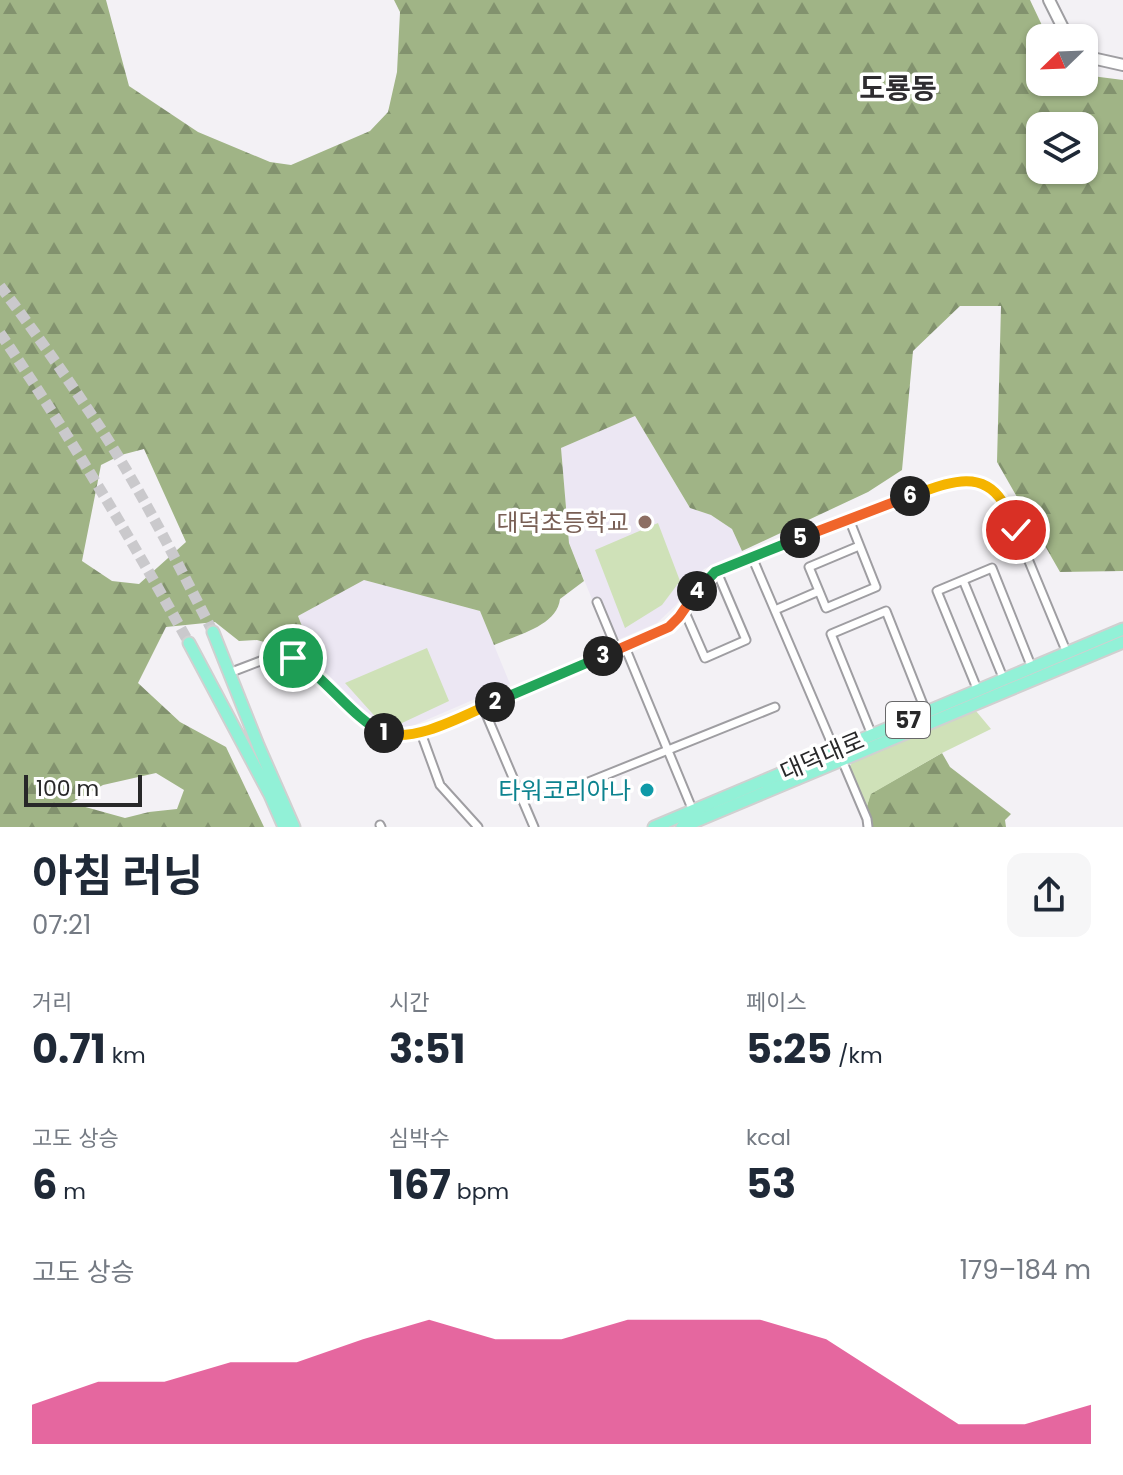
<!DOCTYPE html>
<html lang="ko">
<meta charset="utf-8">
<style>
:root{--surface:#fff;--page:#f6f6f7;--text:#1f2937;--muted:#747a83;--accent:#db2777}
body{margin:0;font-family:Poppins,"Noto Sans KR",sans-serif;background:var(--page);color:var(--text);height:100vh;display:flex;flex-direction:column;font-size:30px;white-space:nowrap}
*{box-sizing:border-box;margin:0}
p{font-size:26px;color:var(--muted)}
.icon{flex:none;width:44px;height:44px;fill:none;stroke:currentColor;stroke-width:2;stroke-linecap:round;stroke-linejoin:round}
.map{position:relative;height:827px;overflow:hidden}
.sheet{display:flex;flex-direction:column;background:var(--surface);flex:1}
.sheet>*{flex:none}
.needle{width:52px;rotate:247deg}
.buttons{position:absolute;left:1026px;top:24px;display:grid;gap:16px}
.buttons a{display:grid;place-items:center;width:72px;height:72px;border-radius:16px;background:var(--surface);box-shadow:0 2px 6px #0004;font-size:40px}
.scale{position:absolute;left:24px;bottom:20px;width:118px;box-sizing:border-box;padding-left:8px;border:4px solid #282829;border-top:0;font-size:22px;line-height:28px;white-space:nowrap;color:#282829;-webkit-text-stroke:6px #fff;paint-order:stroke}
.pin{position:absolute;display:grid;place-items:center;width:68px;height:68px;color:#fff;margin:-34px;border:4px solid #fff;border-radius:50%;box-shadow:0 2px 8px #0007}
.km{position:absolute;width:40px;height:40px;margin:-20px;border-radius:50%;background:#222;color:#fff;font-size:22px;line-height:40px;text-align:center}
.round{display:grid;place-items:center;flex:none;width:84px;height:84px;border-radius:16px;background:var(--page)}
.summary{display:flex;align-items:center;justify-content:space-between;height:136px;padding:0 32px}
h1{font-size:44px;font-weight:700;line-height:60px}
.figures{display:grid;grid-template-columns:repeat(3,1fr);gap:12px;height:136px;padding:8px 32px}
.figures div{display:grid;align-content:center}
.figures b{font-size:40px;font-weight:700}
.figures small{font-size:22px;font-weight:400}
.figures p{font-size:22px}
.chart{height:224px;padding:16px 32px}
.chart p{display:flex;justify-content:space-between}
.chart svg{width:100%;height:144px;margin-top:8px;fill:var(--accent);opacity:.7}
.map>svg:first-child{display:block}
</style>
<div class="map">
<svg width="1123" height="827" viewBox="0 0 1123 827">
<defs>
<pattern id="forest-firs" width="22" height="20" patternUnits="userSpaceOnUse" patternTransform="scale(2)"><rect width="22" height="20" fill="#a0b486"/><path d="M5 1l3.5 6h-7zM16 11l3.5 6h-7z" fill="#82926e"/></pattern>
</defs>
<rect width="100%" height="100%" fill="#f3f1f5"/>
<path fill="#ece7f3" d="M 635,416 L 690,508 L 711,515 L 732,529 L 742,551 L 704,569 L 688,587 L 676,605 L 657,623 L 620,639 L 615,636 L 601,602 L 594,604 L 569,543 L 561,448 Z
M 364,580 L 480,611 L 510,684 L 410,727 L 398,729 L 386,728 L 374,723 L 320,673 L 298,616 Z"/>
<path fill="url(#forest-firs)" fill-rule="evenodd" d="M 0,0 L 106,0 L 129,86 L 198,132 L 270,162 L 291,165 L 370,131 L 388,112 L 397,72 L 400,12 L 394,0 L 1030,0 L 1048,38 L 1040,38 L 1040,82 L 1084,82 L 1084,75 L 1123,80 L 1123,571 L 1060,572 L 997,462 L 1001,306 L 960,306 L 913,351 L 902,470 L 868,492 L 742,551 L 732,529 L 711,515 L 690,508 L 635,416 L 561,448 L 569,543 L 584,581 L 560,599 C 557,626 517,635 494,645 L 480,611 L 364,580 L 298,616 L 320,673 L 295,651 L 257,640 L 239,641 L 215,622 L 166,627 L 138,683 L 180,722 L 226,747 L 264,827 L 0,827 ZM 1040,126 L 1084,126 L 1084,170 L 1040,170 ZM 144,449 L 186,542 L 139,584 L 112,581 L 82,561 L 101,465 L 121,455 ZM 156,773 L 184,790 L 177,809 L 149,812 L 125,818 L 71,803 L 103,785 Z
M 942,753 L 950,767 L 1011,814 L 1005,820 L 1006,827 L 873,827 L 867,806 L 870,794 Z"/>
<path fill="#cfe1b8" d="M 658,523 L 680,581 L 662,605 L 625,628 L 595,550 Z
M 427,648 L 449,701 L 402,723 L 401,726 L 389,726 L 380,722 L 345,683 Z
M 976,711 L 991,729 L 942,753 L 871,794 L 867,806 L 849,768 L 853,761 Z"/>
<g fill="none" stroke-linecap="round" stroke-linejoin="round">
<path stroke="#cac9cc" stroke-width="11" stroke-dasharray="11 5.5" stroke-linecap="butt" d="M 0,286 C 36,333 70,382 103,432 C 144,496 178,564 213,632
M 0,333 C 68,433 130,537 189,643"/>
<g stroke="#9f9ea2" stroke-width="11">
<path id="street" d="M 752,557 L 835,751
M 963,580 L 1004,680
M 819,591 L 809,567 L 859,546
M 597,602 L 617,650
M 684,610 L 705,658 L 746,640 L 717,572
M 775,610 L 819,591 L 826,608 L 876,587 L 849,519
M 625,647 L 693,811
M 229,673 L 271,657 L 286,656 L 293,658 L 316,674 L 375,728 L 395,736 L 421,733 L 669,627 C 686,610 698,589 715,572 L 885,505 L 954,482 L 972,480 L 986,485 L 1002,502 L 1016,530 L 1067,653
M 978,691 L 937,591 L 992,568 L 1032,668
M 483,707 L 534,827
M 421,733 L 440,785 L 478,827
M 872,735 L 831,634 L 886,611 L 926,712
M 842,760 L 867,819 L 868,827
M 566,791 L 775,707
M 380,825 L 381,827"/>
</g>
<g stroke="#9f9ea2" stroke-width="14">
<path id="secondary" d="M 1049,0 L 1068,38
M 1084,53 L 1092,58 L 1123,65"/>
</g>
<g stroke="#d0d0d0" stroke-width="15">
<path id="primary" d="M 213,632 L 258,745 L 294,827
M 189,643 L 270,795 L 284,827
M 654,827 L 1123,629
M 682,827 L 1123,642"/>
</g>
<use href="#street" stroke="#fff" stroke-width="7"/>
<use href="#secondary" stroke="#fff" stroke-width="10"/>
<use href="#primary" stroke="#92f1d7" stroke-width="11"/>
</g>
<g fill="none" stroke-linecap="round" stroke-linejoin="round">
<g stroke="#fff" stroke-width="16">
<path id="split-1" d="M 293,658 C 326,677 352,718 384,733"/>
</g>
<g stroke="#fff" stroke-width="16">
<path id="split-2" d="M 384,733 C 416,743 464,715 495,702"/>
</g>
<g stroke="#fff" stroke-width="16">
<path id="split-3" d="M 495,702 L 603,656"/>
</g>
<g stroke="#fff" stroke-width="16">
<path id="split-4" d="M 603,656 L 669,627 L 679,617 L 697,591"/>
</g>
<g stroke="#fff" stroke-width="16">
<path id="split-5" d="M 697,591 L 715,572 L 800,538"/>
</g>
<g stroke="#fff" stroke-width="16">
<path id="split-6" d="M 800,538 L 910,496"/>
</g>
<g stroke="#fff" stroke-width="16">
<path id="split-7" d="M 910,496 C 942,486 979,466 1002,501 C 1008,510 1012,520 1016,530"/>
</g>
<use href="#split-1" stroke="#22a559" stroke-width="10"/>
<use href="#split-2" stroke="#f5b400" stroke-width="10"/>
<use href="#split-3" stroke="#22a559" stroke-width="10"/>
<use href="#split-4" stroke="#f0652b" stroke-width="10"/>
<use href="#split-5" stroke="#22a559" stroke-width="10"/>
<use href="#split-6" stroke="#f0652b" stroke-width="10"/>
<use href="#split-7" stroke="#f5b400" stroke-width="10"/>
</g>
<circle fill="#8d6e63" stroke="#fff" stroke-width="3" cx="645" cy="522" r="8"/>
<circle fill="#0f9aa8" stroke="#fff" stroke-width="3" cx="647" cy="790" r="8"/>
<g text-anchor="middle" dominant-baseline="central" stroke-width="7" stroke-linejoin="round" paint-order="stroke">
<rect fill="#fff" stroke="#686869" stroke-width="2" x="886" y="702" width="44" height="36" rx="6"/>
<g font-size="22" font-weight="bold" fill="#282829">
<text x="908" y="720">57</text>
</g>
<g font-size="24" fill="#785e54" stroke="#fff" text-anchor="end">
<text x="629" y="522">대덕초등학교</text>
</g>
<g font-size="24" fill="#282829" stroke="#fff">
<text transform="translate(822 756) rotate(-23)">대덕대로</text>
</g>
<g font-size="24" fill="#0d838f" stroke="#fff" text-anchor="end">
<text x="631" y="790">타워코리아나</text>
</g>
<g font-size="28" font-weight="bold" fill="#2e2c30" stroke="#fff">
<text x="898" y="88">도룡동</text>
</g>
</g>
</svg>
<div class="buttons">
<a><svg class="needle" viewBox="-14 -14 28 28"><path d="M0-13l5 13h-10z" fill="#e53935"/><path d="M0 13l5-13h-10z" fill="#747a83"/></svg></a>
<a><svg class="icon" aria-label="layers" viewBox="0 0 24 24"><path d="M12 4l9 5-9 5-9-5zM3 14l9 5 9-5"/></svg></a>
</div>
<div class="scale">100 m</div>
<div class="pin" style="left:293px;top:658px;background:#1e9e55"><svg class="icon" aria-label="arrive" viewBox="0 0 24 24"><path d="M6 21V4h12l-3 4 3 4H6"/></svg></div>
<div class="pin" style="left:1016px;top:530px;background:#d93025"><svg class="icon" aria-label="check" viewBox="0 0 24 24"><path d="M5 12l5 5 9-10"/></svg></div>
<b class="km" style="left:384px;top:733px">1</b>
<b class="km" style="left:495px;top:702px">2</b>
<b class="km" style="left:603px;top:656px">3</b>
<b class="km" style="left:697px;top:591px">4</b>
<b class="km" style="left:800px;top:538px">5</b>
<b class="km" style="left:910px;top:496px">6</b>
</div>
<section class="sheet">
<div class="summary"><div><h1>아침 러닝</h1><p>07:21</p></div><a class="round"><svg class="icon" aria-label="share" viewBox="0 0 24 24"><path d="M12 15V3M7 8l5-5 5 5M5 13v7h14v-7"/></svg></a></div>
<div class="figures">
<div><p>거리</p><b>0.71<small> km</small></b></div>
<div><p>시간</p><b>3:51</b></div>
<div><p>페이스</p><b>5:25<small> /km</small></b></div>
</div>
<div class="figures">
<div><p>고도 상승</p><b>6<small> m</small></b></div>
<div><p>심박수</p><b>167<small> bpm</small></b></div>
<div><p>kcal</p><b>53</b></div>
</div>
<div class="chart"><p><span>고도 상승</span>179–184 m</p>
<svg viewBox="0 0 160 44" preserveAspectRatio="none"><path d="M0 44V32L10 25L20 25L30 19L40 19L50 12L60 6L70 12L80 12L90 6L100 6L110 6L120 12L130 25L140 38L150 38L160 32V44z"/></svg>
</div>
</section>
